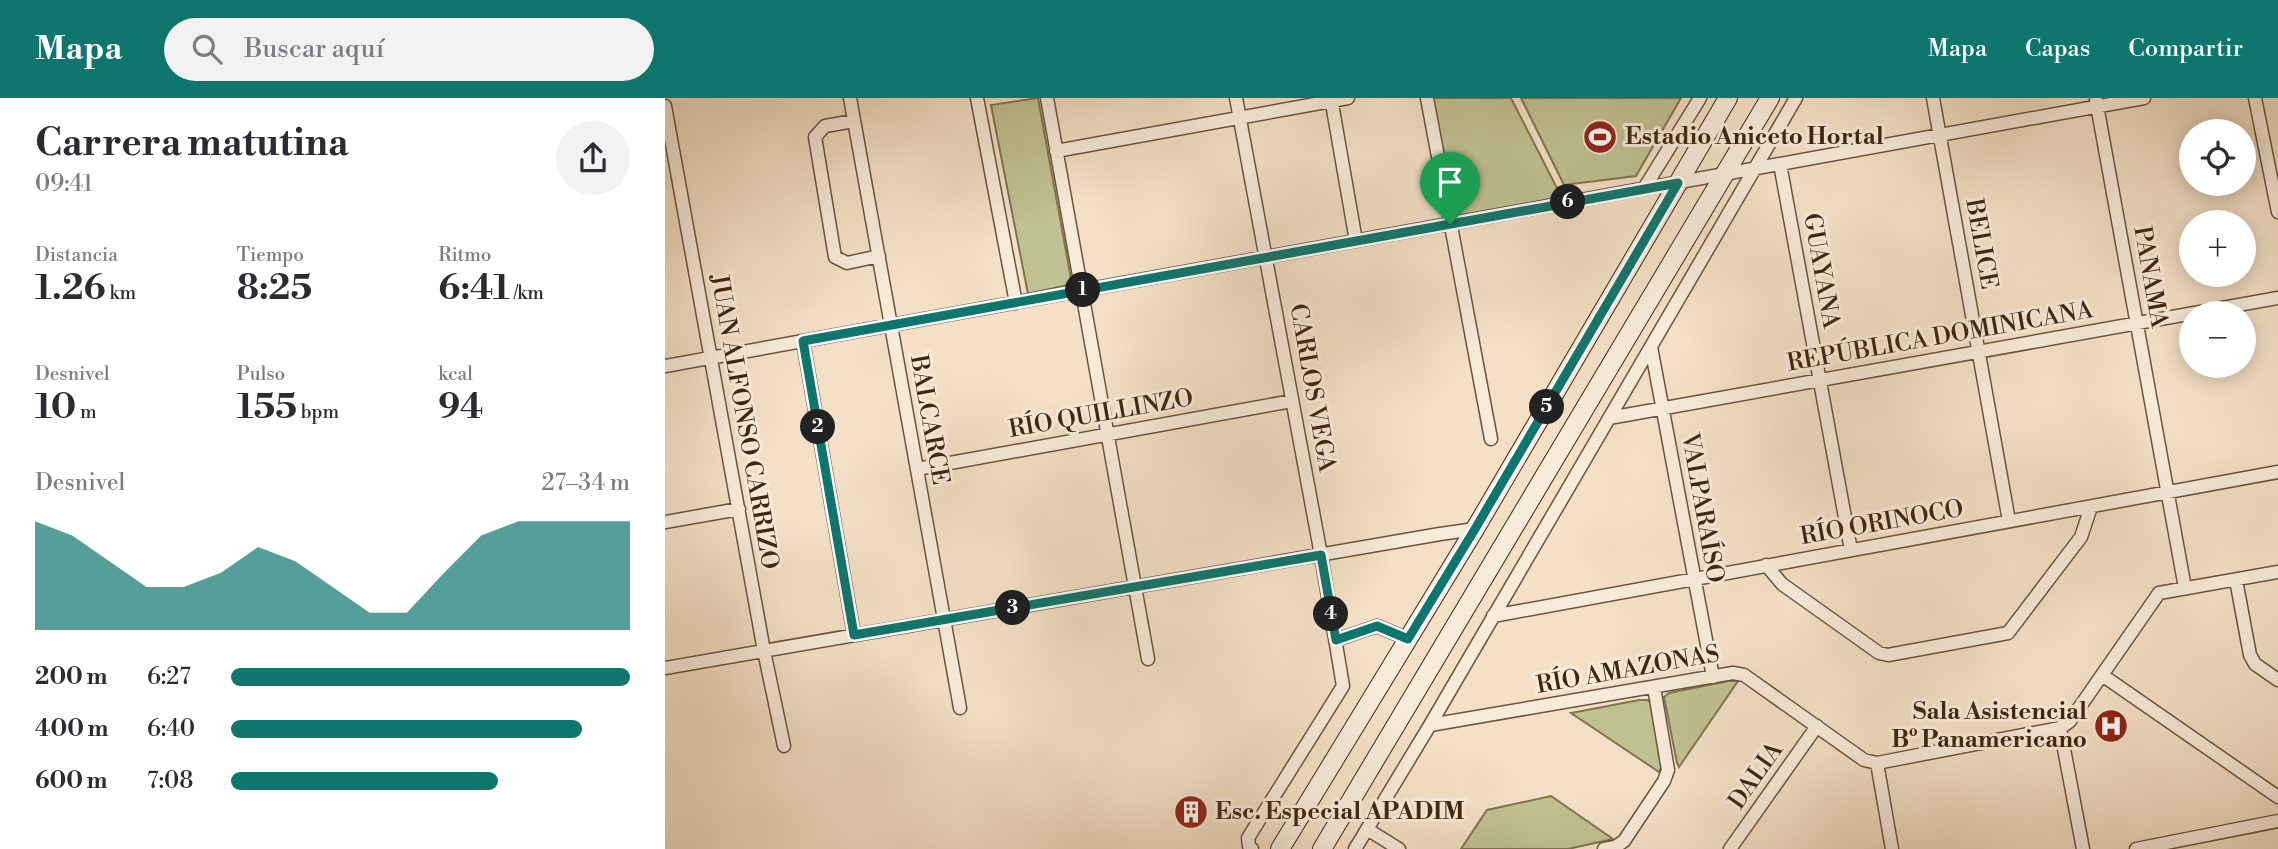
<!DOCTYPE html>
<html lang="es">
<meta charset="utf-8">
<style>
:root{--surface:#fff;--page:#f2f2f3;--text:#2b2b33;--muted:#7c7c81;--accent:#0f766e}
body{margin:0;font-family:"Libre Bodoni",serif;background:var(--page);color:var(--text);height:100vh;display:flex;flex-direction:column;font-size:26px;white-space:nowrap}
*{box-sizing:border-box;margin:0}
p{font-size:23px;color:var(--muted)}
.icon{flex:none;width:38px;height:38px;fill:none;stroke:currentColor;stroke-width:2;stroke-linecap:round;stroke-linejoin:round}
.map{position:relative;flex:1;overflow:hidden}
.panel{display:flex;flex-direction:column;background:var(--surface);width:665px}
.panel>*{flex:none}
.fabs{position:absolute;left:1514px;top:21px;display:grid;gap:14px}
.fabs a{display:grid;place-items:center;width:77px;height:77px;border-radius:50%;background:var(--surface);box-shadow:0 4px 18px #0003;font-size:35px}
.pin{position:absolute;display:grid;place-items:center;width:60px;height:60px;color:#fff;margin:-72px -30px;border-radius:50% 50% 50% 0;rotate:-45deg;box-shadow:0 0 7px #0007}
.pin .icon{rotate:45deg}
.km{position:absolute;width:35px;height:35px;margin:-18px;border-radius:50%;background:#222;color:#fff;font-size:19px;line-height:35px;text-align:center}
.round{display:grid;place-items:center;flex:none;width:74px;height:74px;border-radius:37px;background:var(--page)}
.head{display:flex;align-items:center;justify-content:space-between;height:119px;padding:0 35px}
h1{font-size:38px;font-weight:700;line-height:52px}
.figures{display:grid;grid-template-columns:repeat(3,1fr);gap:10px;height:119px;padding:7px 35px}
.figures div{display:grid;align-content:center}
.figures b{font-size:35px;font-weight:700}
.figures small{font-size:19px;font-weight:400}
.figures p{font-size:19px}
.chart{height:196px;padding:14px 35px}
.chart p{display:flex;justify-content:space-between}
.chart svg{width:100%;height:126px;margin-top:7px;fill:var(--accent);opacity:.7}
ul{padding:0 35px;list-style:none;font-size:23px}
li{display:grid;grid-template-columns:112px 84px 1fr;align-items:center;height:52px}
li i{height:18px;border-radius:9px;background:var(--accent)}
header{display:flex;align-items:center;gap:42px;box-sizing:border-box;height:98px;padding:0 35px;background:var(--accent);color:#fff}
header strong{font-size:33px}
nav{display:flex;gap:38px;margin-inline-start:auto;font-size:24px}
.search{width:490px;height:63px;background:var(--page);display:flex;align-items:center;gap:18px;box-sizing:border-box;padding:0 24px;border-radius:38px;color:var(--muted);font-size:26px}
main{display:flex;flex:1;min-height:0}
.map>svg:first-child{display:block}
</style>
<header>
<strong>Mapa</strong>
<div class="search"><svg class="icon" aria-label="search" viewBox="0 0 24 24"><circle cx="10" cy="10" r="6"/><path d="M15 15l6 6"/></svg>Buscar aquí</div>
<nav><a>Mapa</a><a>Capas</a><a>Compartir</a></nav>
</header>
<main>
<section class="panel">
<div class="head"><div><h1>Carrera matutina</h1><p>09:41</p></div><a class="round"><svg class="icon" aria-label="share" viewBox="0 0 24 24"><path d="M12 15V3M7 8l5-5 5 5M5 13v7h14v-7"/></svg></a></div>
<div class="figures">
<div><p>Distancia</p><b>1.26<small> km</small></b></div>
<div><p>Tiempo</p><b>8:25</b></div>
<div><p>Ritmo</p><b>6:41<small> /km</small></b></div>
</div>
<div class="figures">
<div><p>Desnivel</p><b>10<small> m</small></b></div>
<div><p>Pulso</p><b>155<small> bpm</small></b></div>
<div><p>kcal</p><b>94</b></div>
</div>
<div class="chart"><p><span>Desnivel</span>27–34 m</p>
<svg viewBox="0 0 160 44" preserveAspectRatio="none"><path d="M0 44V6L10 11L20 20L30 29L40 29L50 24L60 15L70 20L80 29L90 38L100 38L110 24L120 11L130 6L140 6L150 6L160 6V44z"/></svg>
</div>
<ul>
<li><b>200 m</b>6:27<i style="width:100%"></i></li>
<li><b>400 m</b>6:40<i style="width:88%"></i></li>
<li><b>600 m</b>7:08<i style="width:67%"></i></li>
</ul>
</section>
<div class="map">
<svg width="1613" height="751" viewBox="0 0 1613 751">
<rect width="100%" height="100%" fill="#f3e0c6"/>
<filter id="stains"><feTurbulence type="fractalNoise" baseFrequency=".00286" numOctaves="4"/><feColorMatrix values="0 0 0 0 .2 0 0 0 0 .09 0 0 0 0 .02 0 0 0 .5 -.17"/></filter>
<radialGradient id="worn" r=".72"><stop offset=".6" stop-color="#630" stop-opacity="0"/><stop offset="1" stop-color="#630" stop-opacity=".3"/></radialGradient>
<path fill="#c0c192" stroke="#807452" stroke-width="2" d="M 373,0 L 407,186 L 363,196 L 326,7 Z
M 768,0 L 846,0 L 895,96 L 897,103 L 789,121 Z
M 856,0 L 1016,0 L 971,78 L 899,87 Z
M 1063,583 L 1073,583 L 1014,669 L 1012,665 L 999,599 L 1004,595 Z
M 974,602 L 983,602 L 986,606 L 998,666 L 994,674 L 906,615 Z
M 886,698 L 948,741 L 903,751 L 796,751 L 822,712 Z"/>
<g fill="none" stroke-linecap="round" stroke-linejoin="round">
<g stroke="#6c543e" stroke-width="15">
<path id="minor" d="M 185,0 L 295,610
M 312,0 L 351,205
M 382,0 L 483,561
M 571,0 L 656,457 L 678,588 L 583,740 L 584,748 L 587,751
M 666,0 L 691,143
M 762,0 L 826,341
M 1268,0 L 1344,423
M 1590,0 L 1613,114
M 1431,2 L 1520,490
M 0,8 L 99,553 L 119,648
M 189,23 L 160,28 L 150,39 L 170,159 L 182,165 L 214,158
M 391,53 L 683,0
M 1115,66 L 1186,452
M 980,89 L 1035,0
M 138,243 L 189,537
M 986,249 L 1048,579
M 0,268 L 1479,0
M 944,320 L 1613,200
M 252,371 L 627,303
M 0,424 L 74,411
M 1101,467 L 1117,486 L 1214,555 L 1223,557 L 1343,535 L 1416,439 L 1426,409
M 1571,482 L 1585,557 L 1590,566 L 1613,582
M 828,518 L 1613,374
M 671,542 L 712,528 L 743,541
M 0,570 L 775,436 L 810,431
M 1437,577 L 1613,699
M 765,627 L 1068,575 L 1079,577 L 1199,662 L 1212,665 L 1395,630 L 1405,623 L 1494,495 L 1613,474
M 1395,630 L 1418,751
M 1212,665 L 1227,751
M 702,731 L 734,751
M 690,751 L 765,627 L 1131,0
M 939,751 L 950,749 L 959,743 L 999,683 L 1003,672 L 989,589
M 1065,751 L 1152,628
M 1471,751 L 1613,723"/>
</g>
<g stroke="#3f2611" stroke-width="20">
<path id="secondary" d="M 615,751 L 810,431 L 1063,0
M 657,751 L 1105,0"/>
</g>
<use href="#minor" stroke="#f7ebda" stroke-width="12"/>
<use href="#secondary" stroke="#f7ebda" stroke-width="18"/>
</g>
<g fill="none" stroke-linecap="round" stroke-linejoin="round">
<g stroke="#fff" stroke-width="14">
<path id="route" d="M 1013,85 L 810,431 L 743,541 L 712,528 L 671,542 L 656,457 L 189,537 L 138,243 Z"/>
</g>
<use href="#route" stroke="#0f766e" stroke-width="9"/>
</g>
<defs>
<g id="stadium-disc" transform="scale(1.75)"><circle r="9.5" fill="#8f2418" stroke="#f7ebda"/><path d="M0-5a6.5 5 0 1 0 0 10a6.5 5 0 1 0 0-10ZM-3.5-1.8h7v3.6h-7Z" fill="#fff"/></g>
<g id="hospital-disc" transform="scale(1.75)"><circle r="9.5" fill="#8f2418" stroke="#f7ebda"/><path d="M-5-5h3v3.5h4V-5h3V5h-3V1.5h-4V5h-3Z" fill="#fff"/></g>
<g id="building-disc" transform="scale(1.75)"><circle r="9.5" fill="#8f2418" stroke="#f7ebda"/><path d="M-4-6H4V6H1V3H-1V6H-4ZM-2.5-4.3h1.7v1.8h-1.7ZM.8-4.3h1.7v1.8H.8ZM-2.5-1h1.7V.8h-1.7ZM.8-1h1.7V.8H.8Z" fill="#fff"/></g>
</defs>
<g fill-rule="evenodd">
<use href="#stadium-disc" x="935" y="39"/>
<use href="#hospital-disc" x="1446" y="628"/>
<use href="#building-disc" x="526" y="714"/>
</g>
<g text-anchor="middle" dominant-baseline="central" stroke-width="6" stroke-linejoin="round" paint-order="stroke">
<g font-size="24" font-weight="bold" fill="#3f2611" stroke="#f7ebda" text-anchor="start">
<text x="960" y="39">Estadio Aniceto Hortal</text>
<text x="1422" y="614" text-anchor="end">Sala Asistencial<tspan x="1422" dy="28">Bº Panamericano</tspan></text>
<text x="550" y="714">Esc. Especial APADIM</text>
</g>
<g font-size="24" fill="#3f2611" stroke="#f7ebda">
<text transform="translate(1316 146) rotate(80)">BELICE</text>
<text transform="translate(1156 173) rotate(80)">GUAYANA</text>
<text transform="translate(1485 179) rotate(80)">PANAMA</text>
<text transform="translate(1275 239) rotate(-10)">REPÚBLICA DOMINICANA</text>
<text transform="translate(647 290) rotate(80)">CARLOS VEGA</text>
<text transform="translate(436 316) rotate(-10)">RÍO QUILLINZO</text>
<text transform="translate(264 322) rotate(80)">BALCARCE</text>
<text transform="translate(79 324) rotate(80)">JUAN ALFONSO CARRIZO</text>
<text transform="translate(1037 410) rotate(80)">VALPARAÍSO</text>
<text transform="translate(1217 425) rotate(-10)">RÍO ORINOCO</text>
<text transform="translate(963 572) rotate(-10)">RÍO AMAZONAS</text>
<text transform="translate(1091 678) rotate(-55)">DALIA</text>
</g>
</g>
<rect width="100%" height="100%" filter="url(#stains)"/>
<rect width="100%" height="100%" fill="url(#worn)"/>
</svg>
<div class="fabs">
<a><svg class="icon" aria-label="locate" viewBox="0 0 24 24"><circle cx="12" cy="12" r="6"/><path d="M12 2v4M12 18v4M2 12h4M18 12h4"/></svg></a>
<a>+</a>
<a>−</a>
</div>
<div class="pin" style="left:785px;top:126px;background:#1e9e55"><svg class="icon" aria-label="arrive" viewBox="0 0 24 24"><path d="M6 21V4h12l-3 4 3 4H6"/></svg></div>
<b class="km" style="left:418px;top:192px">1</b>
<b class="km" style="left:153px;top:329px">2</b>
<b class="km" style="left:348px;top:510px">3</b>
<b class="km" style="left:666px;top:516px">4</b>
<b class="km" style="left:882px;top:309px">5</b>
<b class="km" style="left:903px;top:104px">6</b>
</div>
</main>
